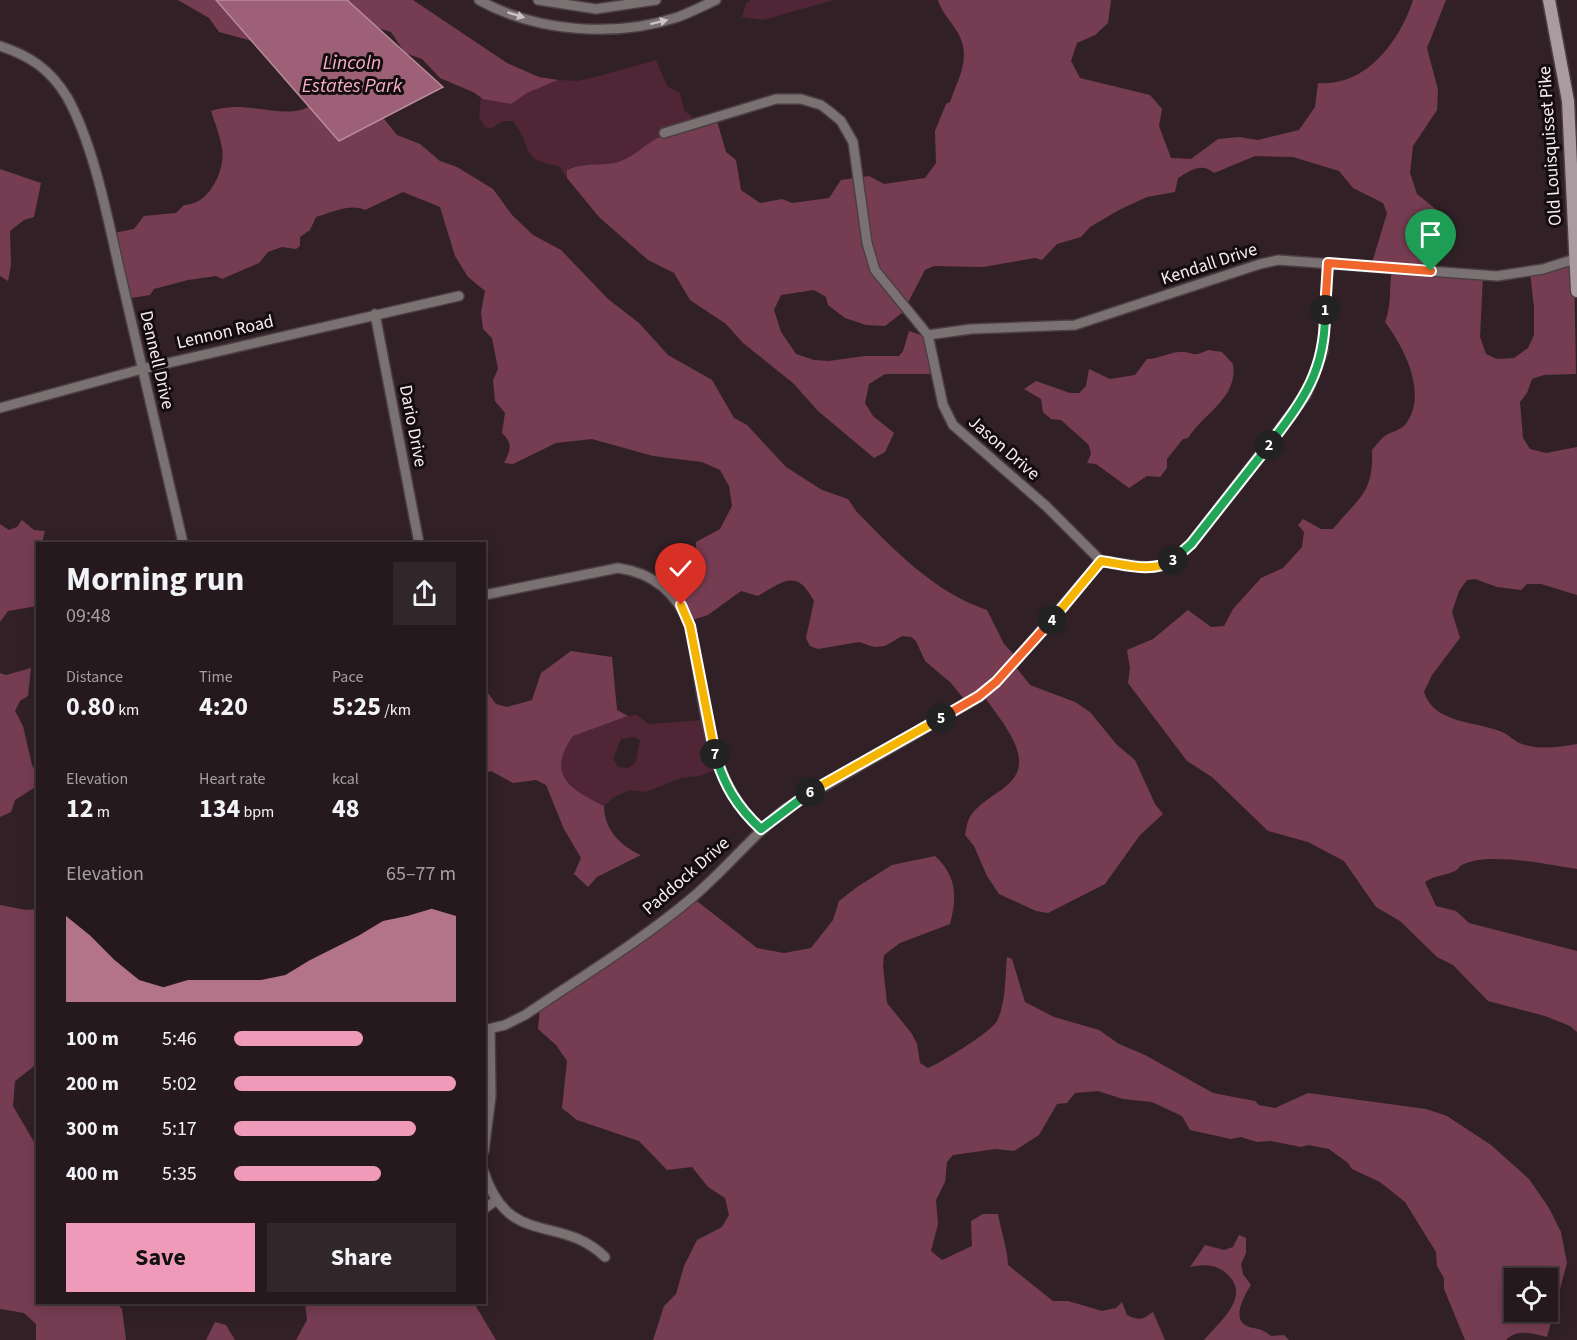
<!DOCTYPE html>
<meta charset="utf-8">
<style>
:root{--surface:#25191d;--page:#31262a;--text:#f1f3f6;--muted:#a3a0a4;--line:#42383b;--accent:#ef9ab8}
body{margin:0;font-family:"Source Sans 3",sans-serif;background:var(--page);color:var(--text);height:100vh;display:flex;flex-direction:column;font-size:22px;white-space:nowrap}
*{box-sizing:border-box;margin:0}
p{font-size:20px;color:var(--muted)}
.icon{flex:none;width:33px;height:33px;fill:none;stroke:currentColor;stroke-width:2;stroke-linecap:round;stroke-linejoin:round}
.map{position:relative;flex:1;overflow:hidden}
.drawer{position:absolute;left:36px;top:542px;width:450px;height:762px;display:flex;flex-direction:column;background:var(--surface);border-radius:0px;box-shadow:0 3px 15px #0003,0 0 0 2px var(--line)}
.drawer>*{flex:none}
.tools{position:absolute;left:1504px;top:1268px;display:grid;gap:12px}
.tools a{display:grid;place-items:center;width:54px;height:54px;border-radius:0px;background:var(--surface);box-shadow:0 3px 15px #0003,0 0 0 2px var(--line);font-size:30px}
.pin{position:absolute;display:grid;place-items:center;width:51px;height:51px;color:#fff;margin:-62px -26px;border-radius:50% 50% 50% 0;rotate:-45deg;box-shadow:0 0 6px #0007}
.pin .icon{rotate:45deg}
.km{position:absolute;width:30px;height:30px;margin:-15px;border-radius:50%;background:#222;color:#fff;font-size:16px;line-height:30px;text-align:center}
.round{display:grid;place-items:center;flex:none;width:63px;height:63px;border-radius:0px;background:var(--page)}
.headline{display:flex;align-items:center;justify-content:space-between;height:102px;padding:0 30px}
h1{font-size:33px;font-weight:700;line-height:45px}
.stats{display:grid;grid-template-columns:repeat(3,1fr);gap:9px;height:102px;padding:6px 30px}
.stats div{display:grid;align-content:center}
.stats b{font-size:26px;font-weight:700}
.stats small{font-size:16px;font-weight:400}
.stats p{font-size:16px}
.chart{height:168px;padding:12px 30px}
.chart p{display:flex;justify-content:space-between}
.chart svg{width:100%;height:108px;margin-top:6px;fill:var(--accent);opacity:.7}
.action{display:flex;gap:12px;margin-top:auto;padding:12px 30px}
.action a{flex:1;height:69px;border-radius:0px;background:var(--accent);color:#111;font-size:24px;font-weight:700;line-height:69px;text-align:center}
.action a+a{background:var(--page);color:var(--text)}
ul{padding:0 30px;list-style:none;font-size:20px}
li{display:grid;grid-template-columns:96px 72px 1fr;align-items:center;height:45px}
li i{height:15px;border-radius:8px;background:var(--accent)}
.map>svg:first-child{display:block}
</style>
<div class="map">
<svg width="1577" height="1340" viewBox="0 0 1577 1340">
<rect width="100%" height="100%" fill="#312127"/>
<path fill="#502636" fill-rule="evenodd" d="M 751,0 L 833,0 L 763,20 L 742,17 L 746,4 Z
M 656,60 L 667,86 L 680,93 L 684,110 L 695,119 L 693,124 C 681,131 666,133 654,140 C 641,148 633,157 618,162 C 602,167 587,160 567,170 L 567,178 L 559,166 C 518,159 534,148 513,121 L 504,121 L 490,129 L 485,127 L 479,117 L 481,97 L 511,104 L 527,93 L 558,80 L 577,81 L 596,77 Z
M 637,715 L 649,724 L 703,720 L 717,769 L 699,776 L 680,778 L 646,792 L 630,790 L 614,797 L 604,806 C 570,789 545,776 573,736 L 628,716 ZM 633,737 L 640,740 L 636,762 L 628,768 L 618,767 L 613,759 L 621,739 Z"/>
<path fill="#763d52" fill-rule="evenodd" d="M 178,0 L 260,0 L 381,115 L 397,135 L 420,144 L 440,161 L 457,167 L 493,189 L 512,215 L 533,235 L 561,250 L 608,299 L 639,323 L 668,355 L 712,380 L 734,418 L 747,425 L 786,467 L 822,490 L 848,499 L 856,511 C 894,550 934,592 987,610 L 1004,644 L 1019,660 L 1015,666 L 1030,685 L 1075,702 L 1090,712 L 1117,745 L 1135,760 L 1155,804 L 1163,814 L 1140,835 L 1105,884 L 1048,913 L 1036,911 L 999,894 L 987,876 L 974,846 L 965,835 C 966,830 967,822 970,817 C 986,790 1035,787 1014,742 C 1007,726 994,711 984,696 L 968,704 L 951,683 L 925,661 L 916,641 L 911,637 L 902,636 L 885,646 L 874,647 L 859,642 L 818,649 L 810,646 L 806,638 L 814,601 C 797,568 783,581 758,596 L 741,591 L 708,615 L 689,621 L 667,590 L 696,555 L 696,542 L 720,529 L 732,506 L 729,486 L 720,470 L 702,462 L 653,456 L 592,439 L 556,443 L 513,464 L 504,463 C 511,449 513,444 502,433 L 505,413 L 495,401 L 493,380 L 498,369 L 492,338 L 483,329 L 481,312 L 485,291 L 468,277 L 455,256 L 440,207 L 403,192 L 365,210 C 350,203 331,213 316,217 L 310,230 L 300,237 L 300,246 L 296,249 L 282,247 L 268,252 L 259,263 L 222,279 L 216,276 L 188,280 L 154,289 L 150,295 L 125,299 L 109,234 L 134,229 L 144,216 L 176,213 L 184,205 C 209,206 226,169 222,148 C 220,136 215,123 211,111 C 244,99 276,118 304,109 C 309,107 315,101 320,98 L 296,53 L 219,32 L 209,18 Z
M 347,0 L 413,0 L 507,63 L 539,77 L 558,80 L 527,93 L 511,104 L 483,99 L 473,92 L 440,78 L 422,59 L 405,53 L 391,32 L 371,26 Z
M 938,0 L 1111,0 L 1108,23 L 1095,35 L 1077,43 L 1071,61 L 1080,78 L 1150,95 L 1162,109 L 1159,126 L 1171,158 L 1191,159 L 1218,139 L 1239,137 L 1258,140 L 1299,130 L 1315,107 L 1318,83 C 1366,87 1400,41 1413,0 L 1446,0 L 1427,48 L 1438,90 L 1437,110 L 1413,146 L 1410,173 L 1417,194 L 1438,211 L 1435,217 L 1439,246 L 1436,267 L 1483,275 L 1480,337 L 1486,354 L 1497,359 L 1514,358 L 1528,348 L 1534,335 L 1534,307 L 1530,272 L 1572,266 L 1574,268 L 1576,374 L 1544,375 L 1532,379 L 1527,393 L 1520,402 L 1523,438 L 1530,449 L 1546,453 L 1577,447 L 1577,595 L 1541,584 L 1527,584 L 1521,590 L 1497,587 L 1475,579 L 1467,580 L 1459,591 L 1452,612 L 1460,638 L 1432,675 L 1424,692 C 1434,724 1476,721 1502,732 C 1509,735 1515,742 1522,744 C 1540,750 1559,747 1577,744 L 1577,869 C 1548,865 1488,851 1462,865 C 1459,866 1458,870 1455,871 C 1445,876 1435,875 1425,882 L 1436,906 L 1456,911 L 1469,923 L 1577,951 L 1577,1032 L 1570,1026 L 1545,1016 L 1488,1001 L 1453,965 L 1437,957 L 1400,921 L 1376,907 L 1344,861 L 1308,842 L 1268,831 L 1212,777 L 1187,761 L 1128,683 L 1130,668 L 1127,650 L 1153,639 L 1188,610 L 1211,627 L 1224,626 L 1233,609 L 1261,578 L 1283,568 L 1302,547 L 1304,532 L 1298,525 L 1303,519 L 1321,529 L 1333,529 C 1357,499 1374,494 1372,450 C 1376,446 1380,439 1385,436 C 1391,432 1400,430 1405,425 C 1429,395 1404,347 1385,322 C 1392,305 1389,285 1392,266 L 1372,263 L 1387,213 L 1383,203 L 1353,188 L 1339,171 L 1293,157 L 1255,156 L 1214,173 C 1201,162 1190,171 1178,178 L 1175,192 L 1147,197 L 1119,210 L 1090,227 L 1081,237 L 1057,244 L 1042,260 L 1035,258 L 983,267 L 934,266 L 925,270 L 903,312 L 885,326 L 866,325 L 845,318 L 828,305 L 826,297 L 814,290 L 781,295 L 774,310 L 781,332 L 796,354 L 814,360 L 829,361 L 865,356 L 899,356 L 903,351 L 909,331 L 932,339 L 937,374 L 885,374 L 869,384 L 865,403 L 873,416 L 894,433 L 885,452 L 874,458 L 818,411 L 793,383 L 743,343 L 726,324 L 690,300 L 674,273 L 648,260 L 599,217 L 567,178 L 567,170 C 587,161 602,167 618,162 C 633,157 641,148 654,140 C 666,133 681,131 693,124 L 695,119 L 700,122 L 717,121 L 726,152 L 736,160 L 741,190 L 760,203 L 782,199 L 792,203 L 829,198 L 841,180 L 869,176 L 884,184 L 925,178 L 936,163 L 935,131 L 946,104 L 950,102 C 958,78 972,58 958,33 C 951,21 942,13 938,0 Z
M 0,169 L 41,183 L 34,217 L 24,220 L 10,231 L 11,265 L 8,281 L 0,276 Z
M 1208,350 L 1222,352 L 1233,364 C 1238,398 1205,412 1188,438 L 1183,439 L 1167,459 L 1167,468 L 1160,477 L 1147,476 L 1129,488 L 1096,464 L 1087,463 L 1091,454 L 1089,445 L 1061,420 L 1051,419 L 1043,412 L 1041,399 L 1024,389 L 1036,381 L 1070,393 L 1079,393 L 1086,386 L 1089,369 L 1110,379 L 1135,375 L 1147,359 C 1159,359 1169,352 1181,352 C 1195,352 1191,358 1208,350 Z
M 22,520 L 34,530 L 45,531 L 42,543 L 38,543 L 37,606 L 8,611 L 0,622 L 0,524 L 9,530 L 17,527 Z
M 571,651 L 612,657 L 617,710 L 628,716 L 573,736 C 545,776 571,789 604,806 C 604,829 620,846 641,855 L 597,877 L 588,887 L 574,874 L 581,858 L 564,829 L 546,785 L 536,780 L 513,783 L 491,771 L 485,773 L 485,689 L 496,704 L 507,707 L 532,700 L 541,673 Z
M 31,668 L 28,696 L 20,701 L 15,711 L 23,726 L 32,765 L 37,774 L 37,786 L 15,800 L 11,812 L 0,817 L 0,673 L 6,675 Z
M 935,856 C 957,876 957,897 950,924 L 900,943 L 884,955 L 883,966 L 887,1003 L 912,1034 L 917,1044 L 920,1063 L 928,1068 C 941,1063 991,1032 997,1021 C 1006,1003 1005,977 1007,957 L 1012,959 L 1025,1002 L 1054,1017 L 1099,1030 L 1119,1044 L 1145,1055 L 1213,1093 L 1255,1101 L 1259,1105 L 1275,1108 L 1308,1093 L 1426,1109 L 1447,1116 L 1491,1145 L 1529,1179 L 1549,1208 L 1561,1232 L 1567,1263 L 1547,1337 C 1533,1334 1518,1328 1506,1340 L 1465,1340 L 1444,1289 L 1444,1278 L 1437,1266 L 1436,1252 L 1405,1202 L 1380,1182 L 1352,1169 L 1348,1163 L 1329,1149 L 1308,1145 L 1301,1147 L 1271,1141 L 1257,1142 L 1241,1137 L 1231,1139 L 1190,1130 L 1182,1116 L 1152,1102 L 1123,1099 L 1098,1091 L 1075,1093 L 1067,1103 L 1057,1104 L 1039,1135 L 1014,1151 L 996,1149 L 953,1155 L 947,1162 L 945,1182 L 936,1200 L 938,1224 L 931,1251 L 942,1260 L 972,1246 L 971,1221 L 983,1214 L 998,1214 C 1001,1232 1007,1246 1008,1265 L 1053,1301 L 1068,1301 L 1102,1311 L 1116,1308 L 1122,1302 L 1127,1315 C 1139,1321 1142,1320 1153,1312 L 1165,1340 L 653,1340 L 664,1306 L 676,1294 L 684,1266 L 697,1240 L 722,1227 L 729,1215 L 725,1198 L 708,1187 L 692,1167 L 667,1170 L 639,1141 L 577,1120 L 562,1108 L 567,1061 L 556,1045 L 538,1029 L 540,1008 L 693,898 L 757,948 L 784,953 L 811,948 L 833,920 L 839,901 L 857,887 L 892,865 ZM 1515,1278 L 1548,1278 L 1548,1311 L 1515,1311 Z
M 0,905 L 26,910 L 37,909 L 37,1064 L 15,1081 L 13,1106 L 37,1147 L 38,1302 L 115,1302 L 122,1309 L 126,1340 L 36,1340 L 36,1324 L 24,1313 L 0,1309 Z
M 1239,1235 L 1246,1238 L 1246,1253 L 1241,1264 L 1243,1274 L 1251,1285 C 1245,1294 1232,1317 1245,1325 C 1253,1330 1259,1326 1271,1336 L 1284,1335 L 1289,1340 L 1204,1340 C 1219,1322 1253,1296 1226,1273 C 1216,1264 1202,1264 1190,1267 L 1205,1245 L 1224,1250 L 1233,1247 Z
M 305,1302 L 474,1303 L 496,1340 L 296,1340 L 307,1320 Z
M 215,1322 L 226,1325 L 235,1340 L 206,1340 Z"/>
<path fill="#9d6076" stroke="#b98a9b" stroke-width="1.5" d="M 216,0 L 347,0 L 443,87 L 339,141 Z"/>
<g fill="none" stroke-linecap="round" stroke-linejoin="round">
<g stroke="#4d3e43" stroke-width="12">
<path id="minor" d="M 479,0 C 536,32 615,38 678,17 C 691,12 703,6 716,0
M 538,0 L 596,9 L 656,0
M 0,46 C 30,56 50,69 67,97 C 95,147 109,225 122,281 C 142,368 163,456 183,543
M 664,133 L 776,99 L 801,99 L 821,105 L 829,111 L 841,121 L 853,142 L 867,243 L 875,270 L 928,335 L 943,405 L 953,425 L 1046,506 L 1101,561 L 1146,567 L 1162,566 L 1172,561 L 1191,544 L 1306,395 L 1323,351 L 1328,263
M 375,314 L 419,543
M 928,335 L 971,329 L 1075,325 L 1260,264 L 1278,260 L 1497,276 L 1543,269 L 1575,259
M 0,408 L 142,369 L 459,296
M 484,595 L 618,568 C 654,573 677,593 690,626 C 705,698 704,777 761,829
M 484,1030 L 505,1025 L 525,1015 C 581,977 641,941 693,897 C 726,869 752,836 785,809 L 979,697 L 1011,666 L 1101,561
M 484,1151 L 491,1096 L 490,1030
M 484,1172 C 509,1249 560,1213 605,1257
M 484,1209 L 495,1201"/>
</g>
<g stroke="#4d3e43" stroke-width="15">
<path id="secondary" d="M 1549,0 L 1568,101 L 1577,291"/>
</g>
<use href="#minor" stroke="#7a7173" stroke-width="9"/>
<use href="#secondary" stroke="#a99b9f" stroke-width="12"/>
</g>
<defs><path id="oneway-solid" d="M-6-.8H1V-3.2L6.5 0L1 3.2V.8H-6Z" transform="scale(1.5)"/></defs>
<g fill="#cdc2c5">
<use href="#oneway-solid" transform="translate(516 15) rotate(18)"/>
<use href="#oneway-solid" transform="translate(659 22) rotate(-14)"/>
</g>
<g fill="none" stroke-linecap="round" stroke-linejoin="round">
<g stroke="#fff" stroke-width="12">
<path id="split-1" d="M 1325,310 L 1328,263 L 1431,271"/>
</g>
<g stroke="#fff" stroke-width="12">
<path id="split-2" d="M 1269,445 C 1304,399 1326,370 1325,310"/>
</g>
<g stroke="#fff" stroke-width="12">
<path id="split-3" d="M 1173,560 L 1191,544 L 1269,445"/>
</g>
<g stroke="#fff" stroke-width="12">
<path id="split-4" d="M 1052,620 L 1101,561 C 1124,564 1152,574 1173,560"/>
</g>
<g stroke="#fff" stroke-width="12">
<path id="split-5" d="M 941,718 L 979,696 L 996,682 L 1052,620"/>
</g>
<g stroke="#fff" stroke-width="12">
<path id="split-6" d="M 810,792 L 941,718"/>
</g>
<g stroke="#fff" stroke-width="12">
<path id="split-7" d="M 715,754 C 724,785 737,807 761,829 L 810,792"/>
</g>
<g stroke="#fff" stroke-width="12">
<path id="split-8" d="M 681,605 L 690,626 L 715,754"/>
</g>
<use href="#split-1" stroke="#f0652b" stroke-width="8"/>
<use href="#split-2" stroke="#22a559" stroke-width="8"/>
<use href="#split-3" stroke="#22a559" stroke-width="8"/>
<use href="#split-4" stroke="#f5b400" stroke-width="8"/>
<use href="#split-5" stroke="#f0652b" stroke-width="8"/>
<use href="#split-6" stroke="#f5b400" stroke-width="8"/>
<use href="#split-7" stroke="#22a559" stroke-width="8"/>
<use href="#split-8" stroke="#f5b400" stroke-width="8"/>
</g>
<g text-anchor="middle" dominant-baseline="central" stroke-width="6" stroke-linejoin="round" paint-order="stroke">
<g font-size="18" fill="#f9edf1" stroke="#140d0f">
<text transform="translate(1550 146) rotate(-94)">Old Louisquisset Pike</text>
<text transform="translate(1209 264) rotate(-18)">Kendall Drive</text>
<text transform="translate(225 332) rotate(-13)">Lennon Road</text>
<text transform="translate(157 360) rotate(77)">Dennell Drive</text>
<text transform="translate(413 426) rotate(79)">Dario Drive</text>
<text transform="translate(1004 448) rotate(41)">Jason Drive</text>
<text transform="translate(686 876) rotate(-41)">Paddock Drive</text>
</g>
<g font-size="20" font-style="italic" fill="#f8aec8" stroke="#140d0f">
<text x="352" y="63">Lincoln<tspan x="352" dy="23">Estates Park</tspan></text>
</g>
</g>
</svg>
<div class="tools">
<a><svg class="icon" aria-label="locate" viewBox="0 0 24 24"><circle cx="12" cy="12" r="6"/><path d="M12 2v4M12 18v4M2 12h4M18 12h4"/></svg></a>
</div>
<div class="pin" style="left:1431px;top:271px;background:#1e9e55"><svg class="icon" aria-label="arrive" viewBox="0 0 24 24"><path d="M6 21V4h12l-3 4 3 4H6"/></svg></div>
<div class="pin" style="left:681px;top:605px;background:#d93025"><svg class="icon" aria-label="check" viewBox="0 0 24 24"><path d="M5 12l5 5 9-10"/></svg></div>
<b class="km" style="left:1325px;top:310px">1</b>
<b class="km" style="left:1269px;top:445px">2</b>
<b class="km" style="left:1173px;top:560px">3</b>
<b class="km" style="left:1052px;top:620px">4</b>
<b class="km" style="left:941px;top:718px">5</b>
<b class="km" style="left:810px;top:792px">6</b>
<b class="km" style="left:715px;top:754px">7</b>
<section class="drawer">
<div class="headline"><div><h1>Morning run</h1><p>09:48</p></div><a class="round"><svg class="icon" aria-label="share" viewBox="0 0 24 24"><path d="M12 15V3M7 8l5-5 5 5M5 13v7h14v-7"/></svg></a></div>
<div class="stats">
<div><p>Distance</p><b>0.80<small> km</small></b></div>
<div><p>Time</p><b>4:20</b></div>
<div><p>Pace</p><b>5:25<small> /km</small></b></div>
</div>
<div class="stats">
<div><p>Elevation</p><b>12<small> m</small></b></div>
<div><p>Heart rate</p><b>134<small> bpm</small></b></div>
<div><p>kcal</p><b>48</b></div>
</div>
<div class="chart"><p><span>Elevation</span>65–77 m</p>
<svg viewBox="0 0 160 44" preserveAspectRatio="none"><path d="M0 44V9L10 17L20 27L30 35L40 38L50 35L60 35L70 35L80 35L90 33L100 27L110 22L120 17L130 11L140 9L150 6L160 9V44z"/></svg>
</div>
<ul>
<li><b>100 m</b>5:46<i style="width:58%"></i></li>
<li><b>200 m</b>5:02<i style="width:100%"></i></li>
<li><b>300 m</b>5:17<i style="width:82%"></i></li>
<li><b>400 m</b>5:35<i style="width:66%"></i></li>
</ul>
<div class="action"><a>Save</a><a>Share</a></div>
</section>
</div>
